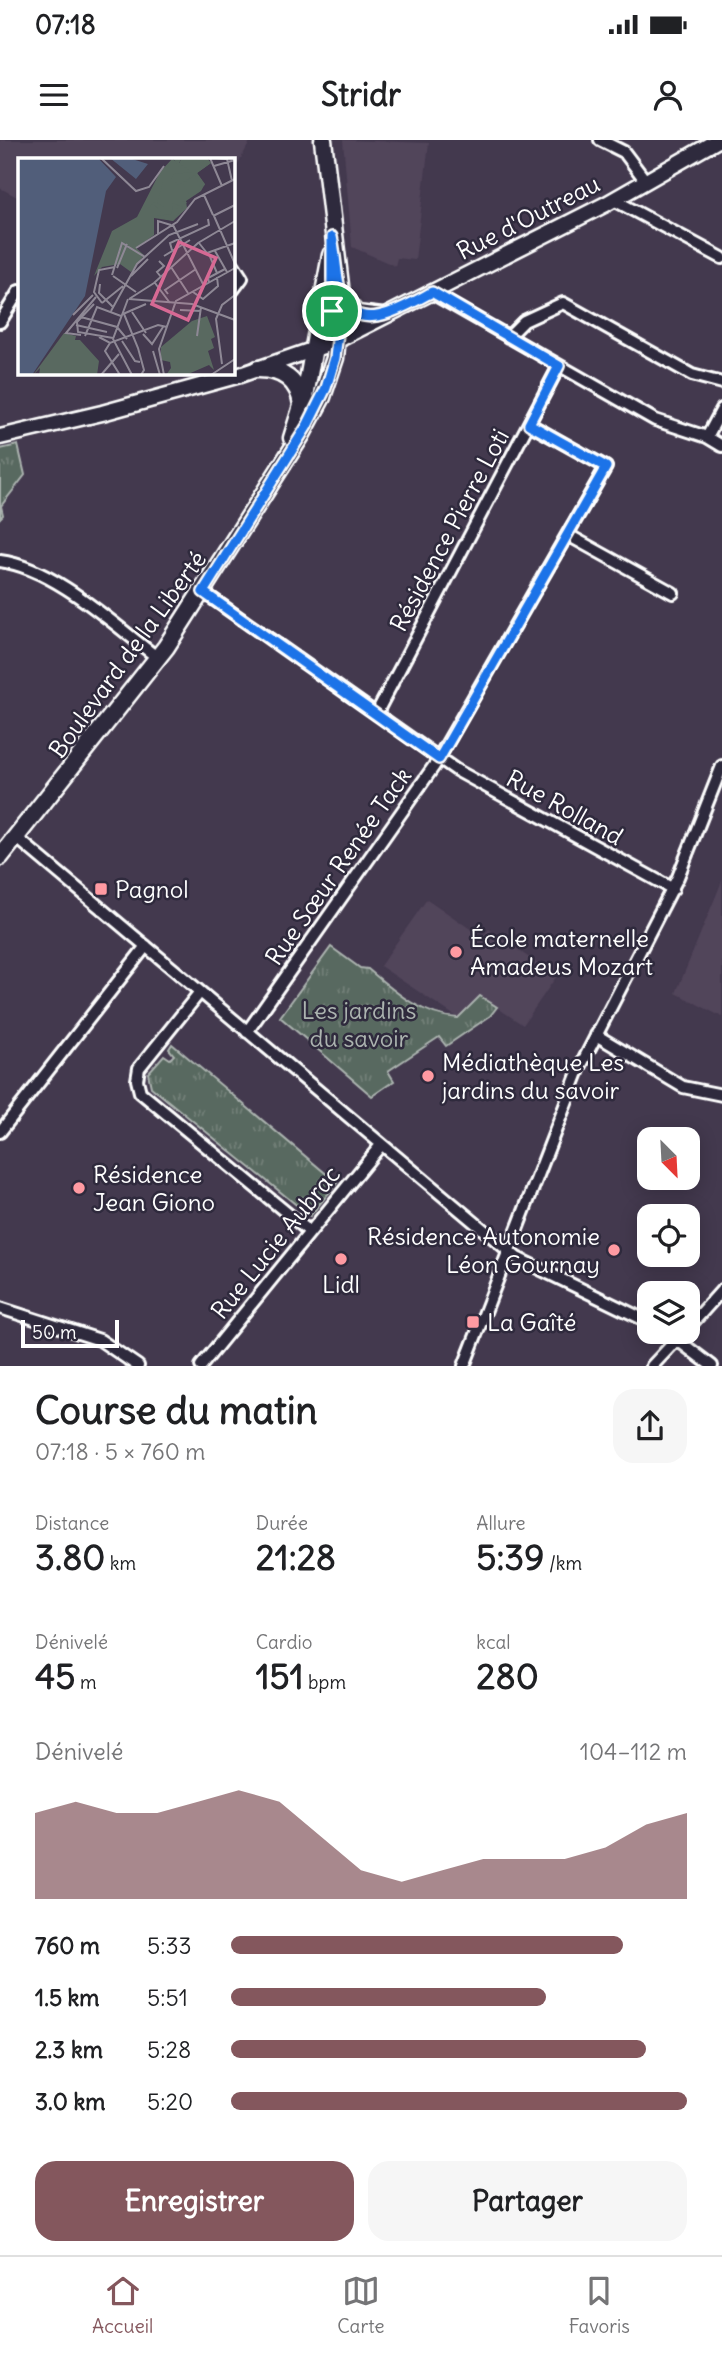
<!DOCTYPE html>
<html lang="fr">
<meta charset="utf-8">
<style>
:root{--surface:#fff;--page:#f6f6f6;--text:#202124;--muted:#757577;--line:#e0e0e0;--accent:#84575d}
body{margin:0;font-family:Delius,sans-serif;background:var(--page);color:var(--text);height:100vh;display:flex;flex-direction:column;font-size:26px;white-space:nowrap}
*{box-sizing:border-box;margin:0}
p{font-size:23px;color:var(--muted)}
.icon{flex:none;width:38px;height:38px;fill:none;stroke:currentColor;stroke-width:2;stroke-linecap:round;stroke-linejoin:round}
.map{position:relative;height:1226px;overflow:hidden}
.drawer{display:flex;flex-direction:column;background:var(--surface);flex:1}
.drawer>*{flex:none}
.needle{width:46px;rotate:156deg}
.tools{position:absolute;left:637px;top:987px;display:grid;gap:14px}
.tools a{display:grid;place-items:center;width:63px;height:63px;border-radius:14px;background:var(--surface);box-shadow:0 4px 18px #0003;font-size:35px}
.scale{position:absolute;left:21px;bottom:18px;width:98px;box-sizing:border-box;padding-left:7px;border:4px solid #fff;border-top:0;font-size:19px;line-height:24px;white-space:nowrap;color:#fff;-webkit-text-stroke:5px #2f2a3d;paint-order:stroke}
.pin{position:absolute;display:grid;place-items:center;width:60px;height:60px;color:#fff;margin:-30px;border:4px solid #fff;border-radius:50%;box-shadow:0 2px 7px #0007}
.round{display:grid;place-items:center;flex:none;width:74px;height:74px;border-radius:21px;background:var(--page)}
.overview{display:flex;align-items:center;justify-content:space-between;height:119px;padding:0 35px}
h1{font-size:38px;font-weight:800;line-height:52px}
.figures{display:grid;grid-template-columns:repeat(3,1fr);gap:10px;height:119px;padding:7px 35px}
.figures div{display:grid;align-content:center}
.figures b{font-size:35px;font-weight:800}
.figures small{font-size:19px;font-weight:400}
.figures p{font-size:19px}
.chart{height:196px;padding:14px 35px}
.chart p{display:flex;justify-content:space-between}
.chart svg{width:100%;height:126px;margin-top:7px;fill:var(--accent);opacity:.7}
.primary-button{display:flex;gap:14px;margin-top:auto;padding:14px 35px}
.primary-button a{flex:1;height:80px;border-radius:21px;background:var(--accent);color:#fff;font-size:28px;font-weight:800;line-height:80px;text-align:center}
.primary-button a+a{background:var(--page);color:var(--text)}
ul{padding:0 35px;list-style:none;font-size:23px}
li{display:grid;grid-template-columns:112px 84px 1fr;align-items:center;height:52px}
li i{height:18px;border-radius:9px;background:var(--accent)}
.status{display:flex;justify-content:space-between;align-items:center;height:49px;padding:0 35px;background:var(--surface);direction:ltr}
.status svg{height:19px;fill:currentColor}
header{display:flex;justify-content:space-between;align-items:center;height:91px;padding:0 35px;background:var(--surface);font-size:32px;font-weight:800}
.tabs{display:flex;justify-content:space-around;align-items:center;height:98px;border-top:2px solid var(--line);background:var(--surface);font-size:19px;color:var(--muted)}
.tabs a{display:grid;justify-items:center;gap:4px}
.tabs .active{color:var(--accent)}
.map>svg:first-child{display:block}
</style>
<div class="status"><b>07:18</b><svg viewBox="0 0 49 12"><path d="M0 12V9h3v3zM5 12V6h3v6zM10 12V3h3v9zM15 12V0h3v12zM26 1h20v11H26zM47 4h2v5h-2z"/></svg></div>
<header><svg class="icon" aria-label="menu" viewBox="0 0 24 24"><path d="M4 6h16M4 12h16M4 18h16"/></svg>Stridr<svg class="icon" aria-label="person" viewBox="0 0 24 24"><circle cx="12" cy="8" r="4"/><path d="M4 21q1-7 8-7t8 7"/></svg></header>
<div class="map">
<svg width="722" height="1226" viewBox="0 0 722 1226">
<defs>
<pattern id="grass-tufts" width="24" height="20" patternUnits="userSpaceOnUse" patternTransform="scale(1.75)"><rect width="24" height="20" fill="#596960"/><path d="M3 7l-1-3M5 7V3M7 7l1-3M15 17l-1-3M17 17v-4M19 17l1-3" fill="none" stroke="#728078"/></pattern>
</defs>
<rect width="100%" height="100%" fill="#43394e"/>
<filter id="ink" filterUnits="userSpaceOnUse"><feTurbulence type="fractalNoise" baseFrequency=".0143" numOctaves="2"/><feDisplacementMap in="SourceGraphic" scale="14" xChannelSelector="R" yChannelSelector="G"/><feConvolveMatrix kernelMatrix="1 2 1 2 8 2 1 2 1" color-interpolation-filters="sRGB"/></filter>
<g filter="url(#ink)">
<path fill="#51445a" d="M 0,0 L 251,0 L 233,33 L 233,19 L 19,19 L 19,58 L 0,48 Z
M 343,0 L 429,3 L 415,120 L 397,118 L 395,126 L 352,107 Z
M 722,741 L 722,877 L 676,853 Z
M 427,759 L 482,797 L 489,789 L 556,837 L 523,885 L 480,856 L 458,878 L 380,826 Z"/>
<path fill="url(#grass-tufts)" stroke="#acb4b0" stroke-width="2" d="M 18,305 L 25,335 L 1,366 L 3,375 L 0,378 L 0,309 Z
M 331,807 L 360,828 L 368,829 C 395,852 422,876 458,878 L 480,856 L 497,867 L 490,876 L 446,906 L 439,897 L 388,931 L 394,941 L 372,956 L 280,877 Z
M 172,904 L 337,1043 L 310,1076 L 151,947 L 148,933 L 164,915 L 170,919 L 174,915 L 169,909 Z"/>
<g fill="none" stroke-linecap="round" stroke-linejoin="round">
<g stroke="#fff" stroke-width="16">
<path id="minor" d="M 600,0 L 624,12 L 645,40
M 614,60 L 722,118
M 233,124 L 242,138 L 233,150
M 432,153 L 655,280 L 707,297 L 722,306
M 0,182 L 19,151
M 508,197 L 524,181 L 563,163 L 692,235 L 722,243
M 707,297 L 722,269
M 568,395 L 673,453
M 0,421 C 55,428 114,485 158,518
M 203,452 L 456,630 L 673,749
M 376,574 L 559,226
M 16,697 L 517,1118 L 649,1182
M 200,852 L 139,928 L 137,940 L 140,952 L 310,1092
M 247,892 L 434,626 L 606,327 L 529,284
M 596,895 L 683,947 L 722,955
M 0,992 L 146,806
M 0,1168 L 100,1200 L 138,1226
M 688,1188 L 722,1150
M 667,1192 L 712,1226
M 201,1226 L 381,1005
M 464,1226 L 580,927 L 678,737 L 722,626
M 652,1226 L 682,1194"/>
</g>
<g stroke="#fff" stroke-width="19">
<path id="tertiary" d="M 341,154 L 357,173 L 382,176
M 0,297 L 102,273 L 240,235 L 332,203 L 606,64 L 718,0"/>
</g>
<g stroke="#fff" stroke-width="21">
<path id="secondary" d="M 258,229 C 282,229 299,241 302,265
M 292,298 L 305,256 L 331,115
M 0,717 L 166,507 L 302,294 L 322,257 L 335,218 L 341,154 L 323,0"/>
</g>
<use href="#minor" stroke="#2f2a3d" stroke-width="10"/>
<use href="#tertiary" stroke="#2f2a3d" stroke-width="14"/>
<use href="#secondary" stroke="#2f2a3d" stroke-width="16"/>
</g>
</g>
<g fill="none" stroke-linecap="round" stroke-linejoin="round" filter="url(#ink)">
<g stroke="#fff" stroke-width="14">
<path id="route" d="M 332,97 C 336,115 336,139 342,156 C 357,198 408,165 432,152 L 559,226 L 529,284 L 606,327 L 439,619 L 203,452 L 307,286 L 326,248 L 335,218 L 339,184 L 332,171 Z"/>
</g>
<use href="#route" stroke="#1a73e8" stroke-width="9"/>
</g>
<g fill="#ff9aa2" stroke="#2f2a3d" stroke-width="2.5">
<rect x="94" y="742" width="14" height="14" rx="3.5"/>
<circle cx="456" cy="812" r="7"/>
<circle cx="428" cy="936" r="7"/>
<circle cx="79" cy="1048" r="7"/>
<circle cx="614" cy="1110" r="7"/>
<circle cx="341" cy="1119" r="7"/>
<rect x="466" y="1175" width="14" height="14" rx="3.5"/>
</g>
<g text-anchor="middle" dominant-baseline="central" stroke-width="5" stroke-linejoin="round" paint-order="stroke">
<g font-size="24" fill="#fff" stroke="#2f2a3d">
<text transform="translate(528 77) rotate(-27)">Rue d'Outreau</text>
<text transform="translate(449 390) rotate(-62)">Résidence Pierre Loti</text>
<text transform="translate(127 514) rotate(-54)">Boulevard de la Liberté</text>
<text transform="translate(565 667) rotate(29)">Rue Rolland</text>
<text transform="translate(338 726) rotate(-55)">Rue Sœur Renée Tack</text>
<text transform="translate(275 1102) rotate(-51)">Rue Lucie Aubrac</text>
</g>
<g font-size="24" fill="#fff" stroke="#2f2a3d" text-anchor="start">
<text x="115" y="749">Pagnol</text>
<text x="470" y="798">École maternelle<tspan x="470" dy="28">Amadeus Mozart</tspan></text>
<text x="442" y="922">Médiathèque Les<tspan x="442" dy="28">jardins du savoir</tspan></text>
<text x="93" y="1034">Résidence<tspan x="93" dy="28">Jean Giono</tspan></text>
<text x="600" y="1096" text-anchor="end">Résidence Autonomie<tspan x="600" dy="28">Léon Gournay</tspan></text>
<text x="341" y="1144" text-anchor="middle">Lidl</text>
<text x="487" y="1182">La Gaîté</text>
</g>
<g font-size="24" fill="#acb4b0" stroke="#2f2a3d">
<text x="359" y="870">Les jardins<tspan x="359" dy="28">du savoir</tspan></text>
</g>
</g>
<g transform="translate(18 18)">
<rect width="217" height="217" fill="#43394e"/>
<path d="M 164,0 L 189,0 L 193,5 L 179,15 L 187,26 L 183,33 L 168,43 L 169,50 L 155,63 L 136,60 L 136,77 L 118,90 L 126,97 L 113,114 L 102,106 L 84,109 L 76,118 L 94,73 L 119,59 L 142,14 L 154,1 L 161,5 ZM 189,158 L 197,179 L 193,181 L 196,190 L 190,193 L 196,212 L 191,207 L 168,217 L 148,217 L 153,210 L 152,204 L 143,202 L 143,189 L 174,163 ZM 46,175 L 58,178 L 57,182 L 62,182 L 81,203 L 79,217 L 21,217 L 22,210 L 15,217 Z" fill="#596960"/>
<path d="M 155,0 L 164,0 L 161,5 L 174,14 L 156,16 L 153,21 L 161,27 L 178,16 L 178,5 L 182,10 L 187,0 L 193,5 L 179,15 L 187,27 L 182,29 L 177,17 L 165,26 L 171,35 L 164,43 L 169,44 L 166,48 L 154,45 L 165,49 L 155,63 L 142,60 L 156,60 L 156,52 L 161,52 L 155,48 L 153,56 L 139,58 L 143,53 L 135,46 L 129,51 L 136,44 L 146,49 L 139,45 L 145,24 L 161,9 Z" fill="#596960"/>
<path d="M 0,0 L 80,0 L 98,19 L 88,33 L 67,138 L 14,217 L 0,217 ZM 92,0 L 111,0 L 130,6 L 118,21 Z" fill="#515e7a"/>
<path fill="none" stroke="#8e8895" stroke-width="2" d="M 83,0 L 118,33 L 131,29 L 146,8M 192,0 L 204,28M 198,0 L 209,1 L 214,23M 196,8 L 217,2M 186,37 L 195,57M 195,58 L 217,47M 196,58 L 217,106M 155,67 L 185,126M 140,77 L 140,63 L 153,67M 181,85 L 189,95 L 217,85M 118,90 L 159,64 L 177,41 L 217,21M 154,92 L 152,85 L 191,67 L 190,61M 197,93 L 209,114M 190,94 L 199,115M 146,98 L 172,82M 141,103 L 146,108 L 139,114 L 143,119M 153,109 L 170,135M 99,110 L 109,86M 94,117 L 104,85 L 127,99M 95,118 L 118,134M 113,118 L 130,101M 191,124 L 190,120 L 207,111M 137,125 L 152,145M 82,126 L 81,135 L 95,149M 175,134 L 185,141 L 200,128 L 199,119M 150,136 L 147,132 L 178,111M 110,141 L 95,181 L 114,217M 111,141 L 136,125 L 180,85 L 217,63M 111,141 L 174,146 L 217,162M 84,145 L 76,134 L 81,112 L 97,109M 84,145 L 105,128M 76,146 L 59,164 L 60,174 L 95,180M 162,152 L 183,153M 93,153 L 119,106 L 151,77 L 180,66M 114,154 L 128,175M 105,156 L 128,146M 106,156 L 120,190 L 126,212 L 123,217M 55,157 L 75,137M 63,159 L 99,169 L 109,181M 58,167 L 89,174M 125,176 L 134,186 L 145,169M 63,177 L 48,175 L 78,139M 67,178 L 79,149 L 103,158M 179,178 L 183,149M 81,179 L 92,185 L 140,167 L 149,169M 104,183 L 117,203 L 122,204M 92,185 L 87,193 L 102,217M 135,193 L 142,217M 204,206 L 198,161 L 204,147 L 217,137M 83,217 L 101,196M 146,217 L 141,191 L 158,143 L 217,110M 193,217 L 217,201"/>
<path fill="#d76994" fill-opacity="0.15" stroke="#d76994" stroke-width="3.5" d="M 161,84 L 198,100 L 170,162 L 134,146 Z"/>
<rect width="217" height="217" fill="none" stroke="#fff" stroke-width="3.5"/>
</g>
</svg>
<div class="tools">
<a><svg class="needle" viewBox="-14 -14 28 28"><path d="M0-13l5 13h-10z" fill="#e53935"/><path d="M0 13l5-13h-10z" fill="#757577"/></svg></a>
<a><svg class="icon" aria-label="locate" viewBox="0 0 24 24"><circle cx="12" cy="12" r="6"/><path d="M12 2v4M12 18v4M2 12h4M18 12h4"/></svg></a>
<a><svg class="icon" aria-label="layers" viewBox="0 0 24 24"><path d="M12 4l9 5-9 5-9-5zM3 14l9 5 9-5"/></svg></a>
</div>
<div class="scale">50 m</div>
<div class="pin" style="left:332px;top:171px;background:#1e9e55"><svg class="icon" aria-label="arrive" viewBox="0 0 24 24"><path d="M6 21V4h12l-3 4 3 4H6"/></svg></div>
</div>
<section class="drawer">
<div class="overview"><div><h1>Course du matin</h1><p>07:18 · 5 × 760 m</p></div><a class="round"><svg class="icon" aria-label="share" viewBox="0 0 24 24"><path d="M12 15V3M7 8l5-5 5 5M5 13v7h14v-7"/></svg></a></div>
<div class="figures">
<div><p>Distance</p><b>3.80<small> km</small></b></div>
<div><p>Durée</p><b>21:28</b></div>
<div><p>Allure</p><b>5:39<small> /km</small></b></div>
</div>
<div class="figures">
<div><p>Dénivelé</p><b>45<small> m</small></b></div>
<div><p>Cardio</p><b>151<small> bpm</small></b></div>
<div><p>kcal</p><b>280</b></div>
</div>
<div class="chart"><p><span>Dénivelé</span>104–112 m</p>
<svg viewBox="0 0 160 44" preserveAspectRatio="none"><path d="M0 44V14L10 10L20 14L30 14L40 10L50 6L60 10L70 22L80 34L90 38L100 34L110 30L120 30L130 30L140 26L150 18L160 14V44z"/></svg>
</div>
<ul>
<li><b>760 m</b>5:33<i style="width:86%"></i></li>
<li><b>1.5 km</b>5:51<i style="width:69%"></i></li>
<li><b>2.3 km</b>5:28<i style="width:91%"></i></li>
<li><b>3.0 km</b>5:20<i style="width:100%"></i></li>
</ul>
<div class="primary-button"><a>Enregistrer</a><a>Partager</a></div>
</section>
<nav class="tabs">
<a class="active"><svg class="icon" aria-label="home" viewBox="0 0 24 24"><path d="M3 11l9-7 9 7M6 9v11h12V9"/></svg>Accueil</a>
<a><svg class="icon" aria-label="map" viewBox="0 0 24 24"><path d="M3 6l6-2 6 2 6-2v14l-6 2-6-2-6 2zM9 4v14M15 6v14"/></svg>Carte</a>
<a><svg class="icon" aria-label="saved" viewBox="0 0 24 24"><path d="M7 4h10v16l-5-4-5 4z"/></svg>Favoris</a>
</nav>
